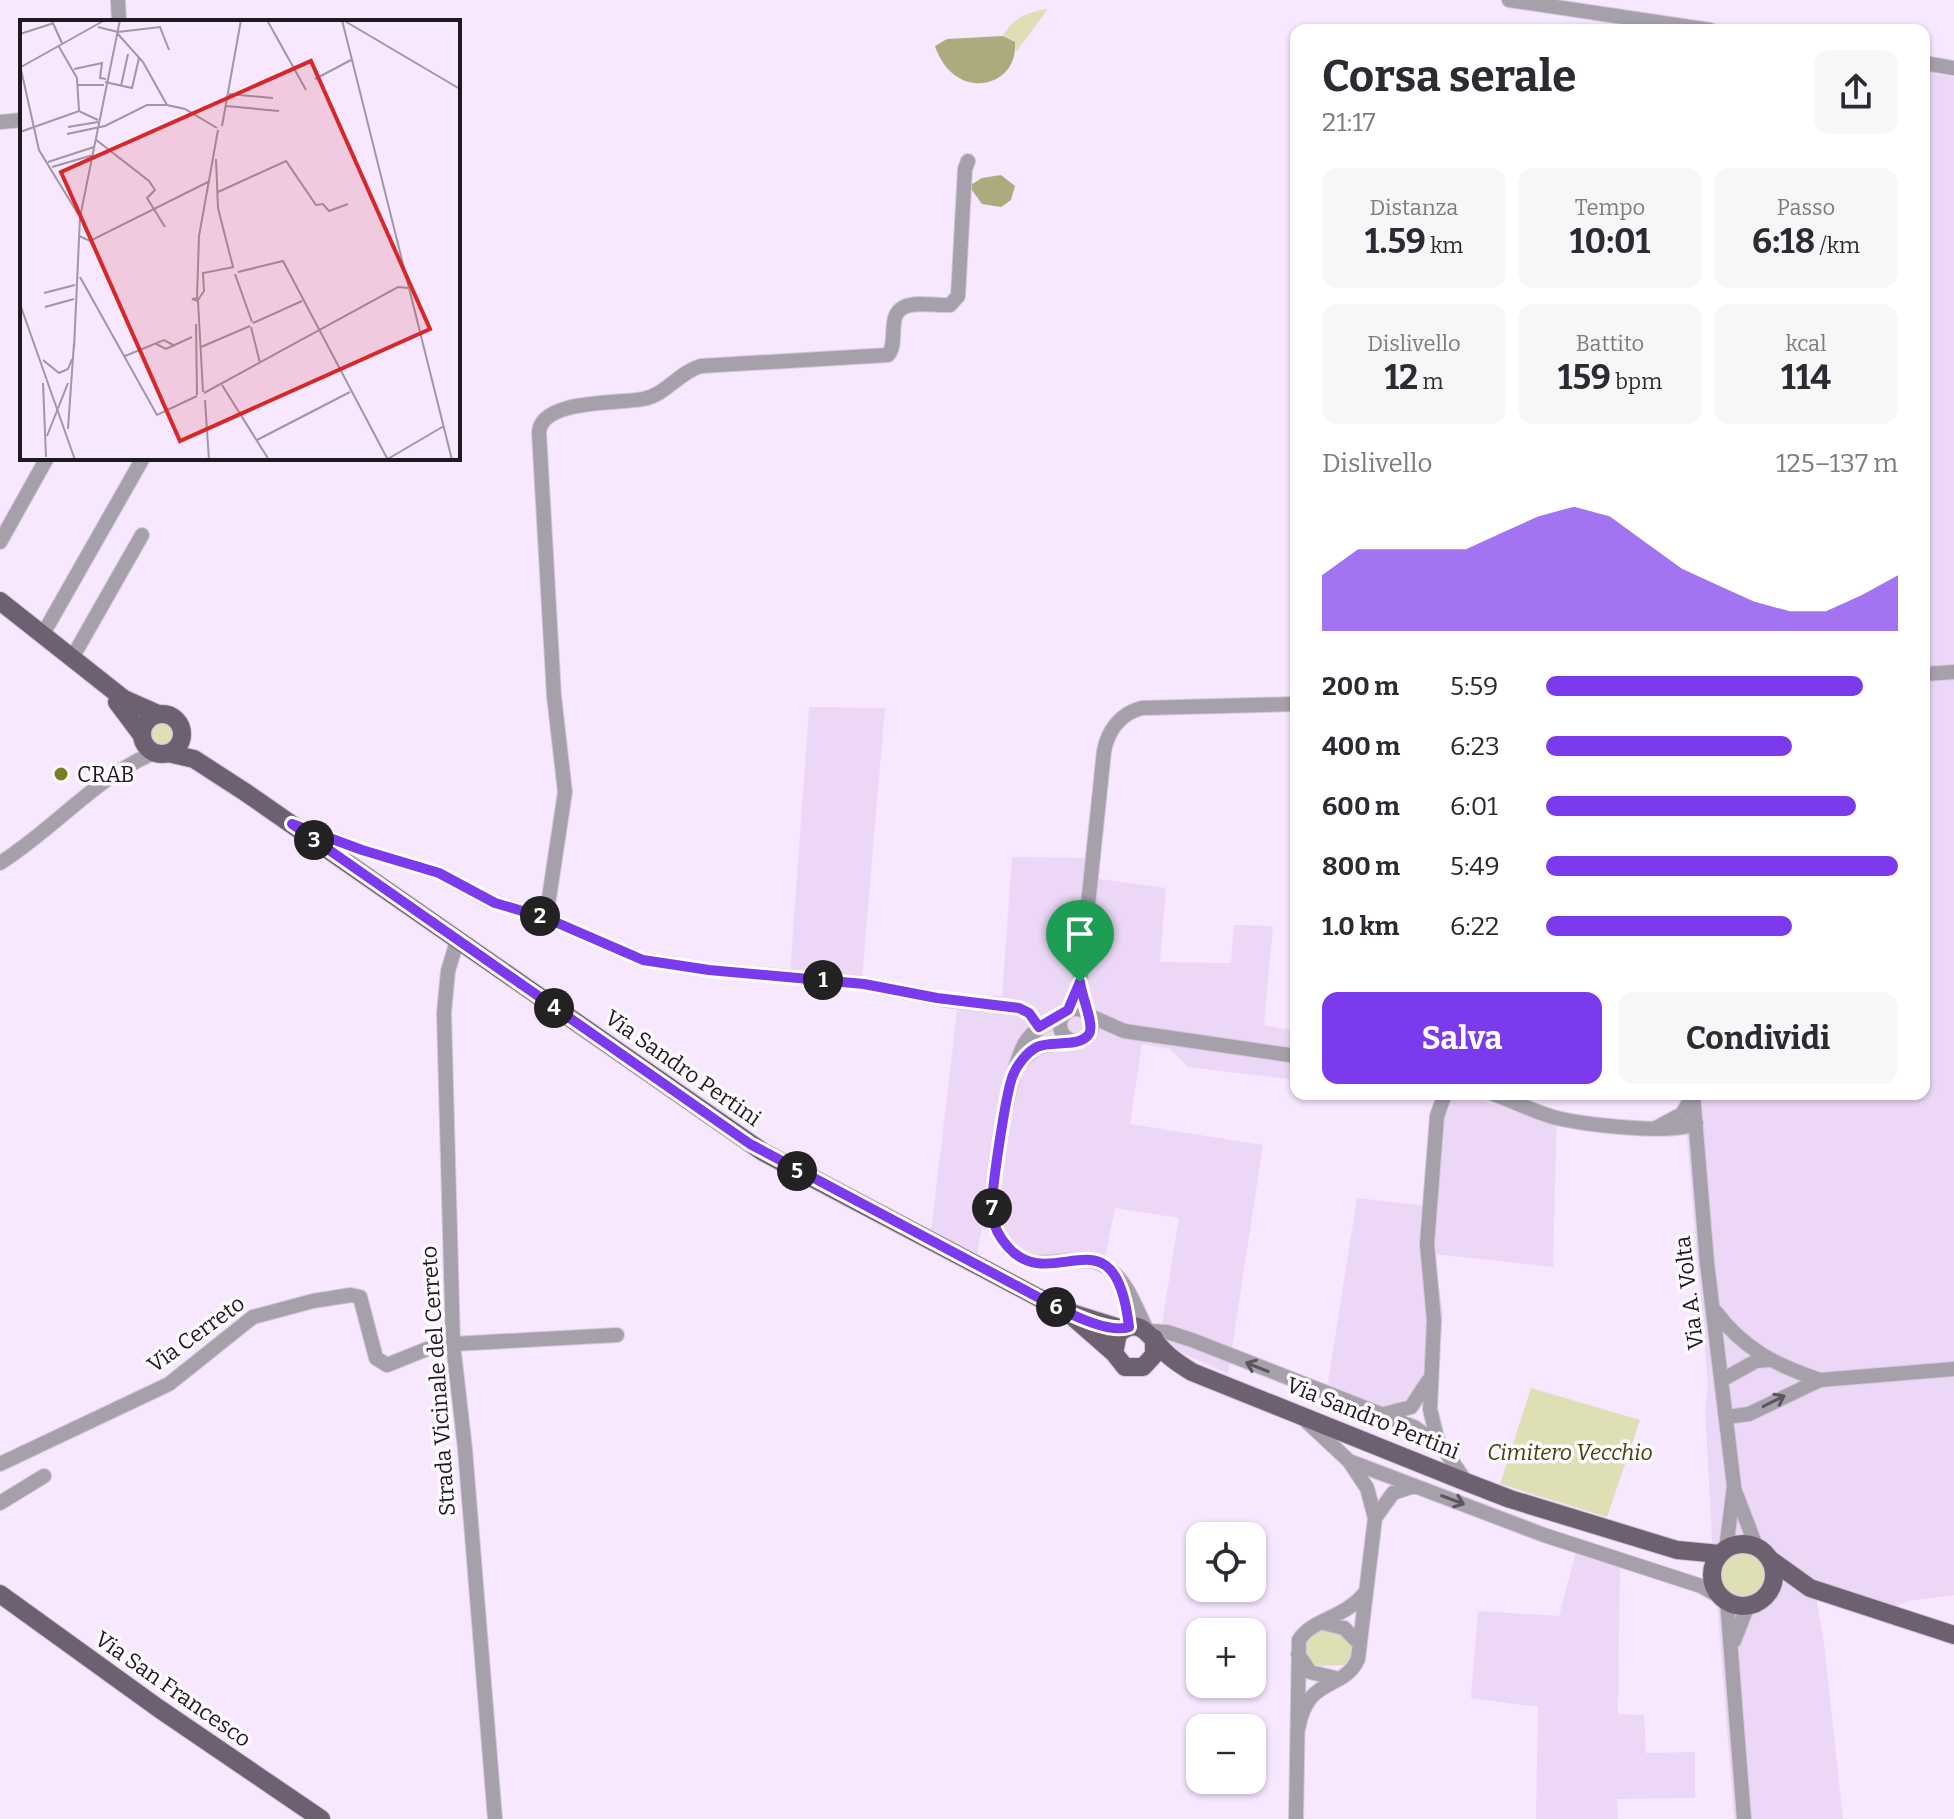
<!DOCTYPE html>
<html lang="it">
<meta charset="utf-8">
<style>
:root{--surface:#fff;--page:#f7f7f7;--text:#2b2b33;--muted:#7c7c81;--accent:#7c3aed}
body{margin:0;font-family:Bitter,serif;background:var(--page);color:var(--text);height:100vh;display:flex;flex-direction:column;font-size:30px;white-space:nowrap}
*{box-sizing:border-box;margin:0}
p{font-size:26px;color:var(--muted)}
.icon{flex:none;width:44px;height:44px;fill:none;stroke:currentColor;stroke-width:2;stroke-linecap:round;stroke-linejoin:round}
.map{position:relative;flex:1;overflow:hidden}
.panel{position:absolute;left:1290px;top:24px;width:640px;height:1076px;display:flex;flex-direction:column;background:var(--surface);border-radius:16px;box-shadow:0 2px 6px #0004}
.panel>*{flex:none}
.tools{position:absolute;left:1186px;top:1522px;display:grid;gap:16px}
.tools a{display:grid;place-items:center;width:80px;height:80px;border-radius:16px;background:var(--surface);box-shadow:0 2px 6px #0004;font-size:40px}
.pin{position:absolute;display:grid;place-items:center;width:68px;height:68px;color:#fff;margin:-82px -34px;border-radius:50% 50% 50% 0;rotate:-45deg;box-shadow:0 0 8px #0007}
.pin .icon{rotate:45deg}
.km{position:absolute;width:40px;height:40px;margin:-20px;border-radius:50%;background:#222;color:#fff;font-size:22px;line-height:40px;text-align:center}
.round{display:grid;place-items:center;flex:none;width:84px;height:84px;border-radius:16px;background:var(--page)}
.headline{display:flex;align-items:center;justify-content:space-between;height:136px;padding:0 32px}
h1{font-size:44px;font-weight:700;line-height:60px}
.figures{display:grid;grid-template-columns:repeat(3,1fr);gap:12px;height:136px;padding:8px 32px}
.figures div{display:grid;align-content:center;border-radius:16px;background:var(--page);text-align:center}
.figures b{font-size:34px;font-weight:700}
.figures small{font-size:22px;font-weight:400}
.figures p{font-size:22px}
.chart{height:224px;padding:16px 32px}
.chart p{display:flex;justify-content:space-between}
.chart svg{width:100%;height:144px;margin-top:8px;fill:var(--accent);opacity:.7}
.action{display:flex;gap:16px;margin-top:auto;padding:16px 32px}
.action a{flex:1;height:92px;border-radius:16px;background:var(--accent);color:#fff;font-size:32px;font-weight:700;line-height:92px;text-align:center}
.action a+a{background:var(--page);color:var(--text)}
ul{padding:0 32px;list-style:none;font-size:26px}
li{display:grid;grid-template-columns:128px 96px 1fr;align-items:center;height:60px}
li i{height:20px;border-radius:10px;background:var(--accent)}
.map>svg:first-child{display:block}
</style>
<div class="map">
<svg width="1954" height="1819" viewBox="0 0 1954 1819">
<rect width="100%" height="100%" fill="#f7e7ff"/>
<path fill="#ecd8f6" d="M 1924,72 L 1954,77 L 1954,1595 L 1909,1601 L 1892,1608 L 1813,1582 L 1823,1635 L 1843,1819 L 1734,1819 L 1712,1539 L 1705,1408 L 1708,1384 L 1683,1094 L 1924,1094 Z
M 809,707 L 885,708 L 862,978 L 790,973 Z
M 1012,857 L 1100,858 L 1099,879 L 1166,888 L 1160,962 L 1231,963 L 1234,925 L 1273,926 L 1264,1025 L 1296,1031 L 1296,1080 L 1188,1067 L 1170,1049 L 1142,1044 L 1130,1124 L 1263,1145 L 1228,1374 L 1176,1350 L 1160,1336 L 1179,1218 L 1115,1208 L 1102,1274 L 1092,1269 L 1031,1270 L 1003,1255 L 989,1231 L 982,1228 L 976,1259 L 931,1232 L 959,995 L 1002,996 Z
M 1456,1094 L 1498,1105 L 1503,1094 L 1514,1094 L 1557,1111 L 1553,1267 L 1434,1254 L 1443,1312 L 1436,1394 L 1417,1408 L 1381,1410 L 1327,1388 L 1357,1198 L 1436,1207 L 1444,1116 L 1450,1098 Z
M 1576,1552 L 1620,1567 L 1618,1714 L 1644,1715 L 1646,1753 L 1695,1752 L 1695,1798 L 1617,1799 L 1618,1819 L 1536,1819 L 1538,1707 L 1471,1698 L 1478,1611 L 1559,1616 Z"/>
<path fill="#dedfb5" d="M 1048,9 L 1016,52 L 1015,42 L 1003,36 C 1013,18 1029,11 1048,9 Z
M147 734a15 15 0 1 1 30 0a15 15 0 1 1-30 0Z
M 1531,1388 L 1640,1420 L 1607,1517 L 1500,1484 Z
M1721 1575a22 22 0 1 1 44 0a22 22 0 1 1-44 0Z
M 1319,1627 L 1340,1630 L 1353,1642 L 1353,1654 L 1344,1665 L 1313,1666 L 1301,1644 Z"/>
<path fill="#abab7d" d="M 1003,36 L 1015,42 C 1019,89 954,103 935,46 L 947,39 Z
M 1001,175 L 1015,186 L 1011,200 L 1001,207 L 982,204 L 969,186 L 982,178 Z"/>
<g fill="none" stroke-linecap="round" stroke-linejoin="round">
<g stroke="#d4c6db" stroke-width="16">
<path id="minor" d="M 118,0 L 119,22
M 1509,0 L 1710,30
M 1924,63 L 1954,68
M 0,122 L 22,120
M 0,542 L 47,458
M 43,634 L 143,458
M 72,658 L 142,535
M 1924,674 L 1954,672
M 304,828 L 362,850 L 439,873 L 490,901 L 546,918 L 643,960 L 709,970 L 859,983 L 946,1000 L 1019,1008 L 1029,1013 L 1039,1027
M 0,863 C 53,830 97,776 154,753
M 546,918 L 565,792 L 554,696 L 539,432 C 542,399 617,404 643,399 C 666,395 679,372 701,366 L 888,355 C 899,342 886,316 904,307 C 916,301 936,306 950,305 L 958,296 L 965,169 L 968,161
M 457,941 L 448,971 L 444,1013 L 453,1344 L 465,1449 L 495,1819
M1060 1025a16 16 0 1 1 32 0a16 16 0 1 1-32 0Z
M 1068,1010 L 1080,982 L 1104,751 C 1108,730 1121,713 1142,708 L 1296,704
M 1063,1014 C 1048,1024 1035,1027 1025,1043 C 1010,1068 988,1188 993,1217 C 994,1230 1002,1240 1010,1249 C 1039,1280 1077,1245 1108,1268 C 1128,1282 1136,1309 1147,1330
M 1088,1015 L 1124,1031 L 1296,1056
M 1021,1062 L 1037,1047 L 1072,1041
M 1493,1094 C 1513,1101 1532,1111 1553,1117 C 1580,1124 1674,1136 1696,1123
M 1693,1094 L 1707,1263 L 1734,1486 L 1726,1549
M 1656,1128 L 1682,1114 L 1693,1096
M 1716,1312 C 1743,1349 1778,1366 1820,1380
M 1148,1331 L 1167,1332 L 1192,1340 L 1414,1427 L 1443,1448 L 1466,1482
M 1722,1380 L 1756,1361 L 1768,1360
M 1381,1415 L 1411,1407 L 1428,1381
M 1727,1417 L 1749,1414 L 1820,1380 L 1954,1369
M 1306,1421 L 1349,1461 L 1544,1535 L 1701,1586 L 1722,1598
M 1438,1442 L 1430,1409 L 1434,1320 L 1427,1244 L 1437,1116 L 1445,1094
M 0,1464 L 169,1384 L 253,1317 L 313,1301 L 351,1295 L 360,1297 L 376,1358 L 387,1365 L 427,1349 L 453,1344 L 617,1335
M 1735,1491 L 1756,1546
M 0,1503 L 44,1476
M 1375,1518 L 1393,1493 L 1414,1486
M 1727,1601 L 1744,1819
M 1323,1623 L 1344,1628 L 1359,1643
M 1734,1641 L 1748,1605
M 1298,1654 L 1310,1672 L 1335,1678
M 1298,1729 C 1308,1674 1343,1692 1358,1659 L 1375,1518 L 1367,1488 L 1349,1461
M 1296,1819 L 1299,1640 C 1312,1619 1343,1619 1364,1594"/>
</g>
<g stroke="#d4c6db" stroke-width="20">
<path id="major" d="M 0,601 L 124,699 L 158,714
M 117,702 L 141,734
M142 734a20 20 0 1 1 40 0a20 20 0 1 1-40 0Z
M 168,753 L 194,759 L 245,792 L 763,1152 L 1062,1310 L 1123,1329
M 1074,1318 L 1114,1353
M 1154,1338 L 1154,1355 L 1143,1367 L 1125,1367 L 1114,1353 L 1118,1334 C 1140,1314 1150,1338 1165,1352 C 1172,1360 1183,1366 1192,1372 L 1466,1482 L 1510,1499 L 1677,1550 L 1720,1554
M1712 1575a31 31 0 1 1 62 0a31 31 0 1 1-62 0Z
M 1771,1560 L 1810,1588 L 1954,1635
M 0,1594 L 158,1708 L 321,1819"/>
</g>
<use href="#minor" stroke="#a6a0aa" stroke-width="14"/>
<use href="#major" stroke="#6c6071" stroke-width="18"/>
</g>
<defs><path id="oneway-shaft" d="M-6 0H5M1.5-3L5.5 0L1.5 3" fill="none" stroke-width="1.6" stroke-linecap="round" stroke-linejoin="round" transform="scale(2)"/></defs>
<g stroke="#5c565f">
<use href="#oneway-shaft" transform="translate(1257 1367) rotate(-158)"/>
<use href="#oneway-shaft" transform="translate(1774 1401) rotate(-27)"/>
<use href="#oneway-shaft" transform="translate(1453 1500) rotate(21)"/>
</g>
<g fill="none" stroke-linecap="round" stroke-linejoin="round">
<g stroke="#fff" stroke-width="16">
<path id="route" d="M 292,824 L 362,850 L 439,873 L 495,903 L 546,918 L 643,960 L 709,970 L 864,984 L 937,998 L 1019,1008 L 1029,1013 L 1039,1027 L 1068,1010 L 1080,982 C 1081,995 1095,1025 1089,1034 C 1080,1048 1051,1040 1037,1047 C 1027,1052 1017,1065 1013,1075 C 1006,1092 990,1196 992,1215 C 994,1228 1000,1238 1008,1247 C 1053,1298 1115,1204 1129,1327 C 1111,1333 1079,1318 1062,1310 L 750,1144 Z"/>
</g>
<use href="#route" stroke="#7c3aed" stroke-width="10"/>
</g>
<circle fill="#7d7c24" stroke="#fdfafe" stroke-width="3" cx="61" cy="774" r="8"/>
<g text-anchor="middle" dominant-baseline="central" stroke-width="7" stroke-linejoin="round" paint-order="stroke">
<g font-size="22" fill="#1f1921" stroke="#fdfafe" text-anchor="start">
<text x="77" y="774">CRAB</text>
</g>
<g font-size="22" fill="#1f1921" stroke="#fdfafe">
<text transform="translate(683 1068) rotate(35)">Via Sandro Pertini</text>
<text transform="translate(1689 1293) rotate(-97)">Via A. Volta</text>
<text transform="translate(196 1334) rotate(-36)">Via Cerreto</text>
<text transform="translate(438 1381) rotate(-94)">Strada Vicinale del Cerreto</text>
<text transform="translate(1373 1418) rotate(22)">Via Sandro Pertini</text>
<text transform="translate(173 1689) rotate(35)">Via San Francesco</text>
</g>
<g font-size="22" font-style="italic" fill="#44440a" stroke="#fdfafe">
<text x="1570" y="1452">Cimitero Vecchio</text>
</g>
</g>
<g transform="translate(20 20)">
<rect width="440" height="440" fill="#f7e7ff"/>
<path fill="none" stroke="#a195a6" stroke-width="2" d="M 247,0 L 286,70M 322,0 L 432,440M 323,0 L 440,69M 32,1 L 42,23M 78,7 L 98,12 L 140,7 L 149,30M 97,13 L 123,42 L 147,85 L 165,89 L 197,108M 0,14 L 34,3M 38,25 L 57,58 L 59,91M 0,45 L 19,130 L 58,194M 1,47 L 85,0M 54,49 L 82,43 L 80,58 L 86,59M 295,59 L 331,40M 85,62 L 112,68 L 119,38M 58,65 L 84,65M 101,66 L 108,34M 209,74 L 253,78M 206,86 L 259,91M 202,106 L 221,0M 48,107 L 78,102M 0,112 L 59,91 L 78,100M 47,114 L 85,106 L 127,85 L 147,85M 75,119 L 129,161 L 135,170 L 127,178 L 145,207M 196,139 L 198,188 L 213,247M 28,142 L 74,127M 32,147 L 73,135M 198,172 L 266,141 L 296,185 L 303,184 L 309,191 L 328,184M 59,216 L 70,221 L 190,161M 218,252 L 263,241 L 368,440M 215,254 L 232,302M 60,257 L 137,395 L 177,376M 24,273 L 55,265M 177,277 L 179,216 L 198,110M 178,278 L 172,279 L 178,281 L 183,372M 178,280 L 184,271 L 183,253 L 214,247M 0,284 L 55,440M 25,287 L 54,279M 233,303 L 282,281M 176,304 L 177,375M 231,307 L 240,343M 136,324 L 146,329 L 172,317M 181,327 L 230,306M 54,329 L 60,197 L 100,0M 105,336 L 144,320 L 155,326M 23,340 L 39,353 L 48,349 L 52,339M 23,363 L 26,437M 202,365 L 249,440M 184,373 L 378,267 L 388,268M 185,380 L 189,440M 48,409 L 54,323M 27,416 L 48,363M 237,420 L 330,372M 366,440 L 424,406"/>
<path fill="#d62828" fill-opacity="0.15" stroke="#d62828" stroke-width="4" d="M 291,41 L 410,309 L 160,421 L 41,152 Z"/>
<rect width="440" height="440" fill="none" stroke="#1f1921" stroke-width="4"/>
</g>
</svg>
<div class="tools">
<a><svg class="icon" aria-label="locate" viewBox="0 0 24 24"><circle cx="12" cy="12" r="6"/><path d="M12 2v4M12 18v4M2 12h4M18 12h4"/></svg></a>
<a>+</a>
<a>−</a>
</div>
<div class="pin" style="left:1080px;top:982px;background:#1e9e55"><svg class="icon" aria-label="arrive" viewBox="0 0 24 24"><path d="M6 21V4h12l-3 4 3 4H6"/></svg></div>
<b class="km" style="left:823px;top:980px">1</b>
<b class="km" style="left:540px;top:916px">2</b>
<b class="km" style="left:314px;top:840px">3</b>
<b class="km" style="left:554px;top:1008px">4</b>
<b class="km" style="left:797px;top:1171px">5</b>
<b class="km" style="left:1056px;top:1307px">6</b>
<b class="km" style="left:992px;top:1208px">7</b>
<section class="panel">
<div class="headline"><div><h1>Corsa serale</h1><p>21:17</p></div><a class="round"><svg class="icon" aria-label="share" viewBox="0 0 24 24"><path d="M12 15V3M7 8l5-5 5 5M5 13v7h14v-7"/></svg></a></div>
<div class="figures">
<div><p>Distanza</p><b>1.59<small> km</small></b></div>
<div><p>Tempo</p><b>10:01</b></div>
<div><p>Passo</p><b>6:18<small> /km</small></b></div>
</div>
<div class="figures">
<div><p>Dislivello</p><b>12<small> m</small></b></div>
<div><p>Battito</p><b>159<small> bpm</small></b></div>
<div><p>kcal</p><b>114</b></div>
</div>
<div class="chart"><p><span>Dislivello</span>125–137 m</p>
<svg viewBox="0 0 160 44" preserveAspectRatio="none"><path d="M0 44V27L10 19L20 19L30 19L40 19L50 14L60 9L70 6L80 9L90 17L100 25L110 30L120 35L130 38L140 38L150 33L160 27V44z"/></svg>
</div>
<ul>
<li><b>200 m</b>5:59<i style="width:90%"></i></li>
<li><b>400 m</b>6:23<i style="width:70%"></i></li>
<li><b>600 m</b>6:01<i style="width:88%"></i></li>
<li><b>800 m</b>5:49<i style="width:100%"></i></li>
<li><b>1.0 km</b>6:22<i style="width:70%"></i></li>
</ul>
<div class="action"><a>Salva</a><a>Condividi</a></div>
</section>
</div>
